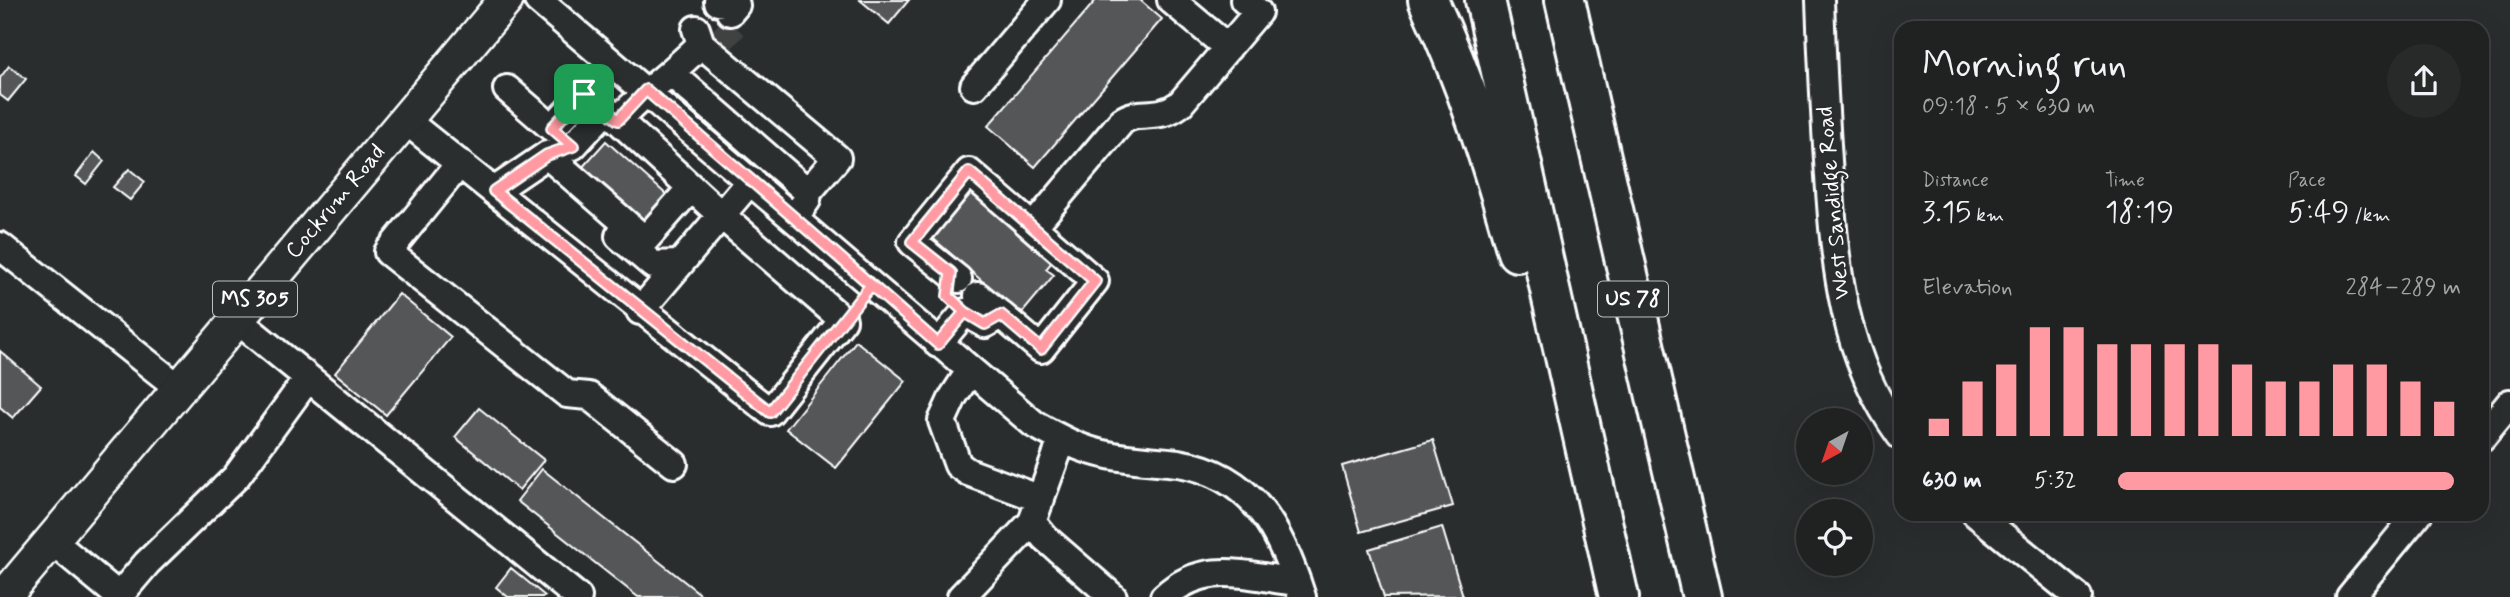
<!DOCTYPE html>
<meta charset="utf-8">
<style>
:root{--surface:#202222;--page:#282a2a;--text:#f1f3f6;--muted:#a2a4a5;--line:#3d3f40;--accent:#ff9aa2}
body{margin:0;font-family:Mynerve,sans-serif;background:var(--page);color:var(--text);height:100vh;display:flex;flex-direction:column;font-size:26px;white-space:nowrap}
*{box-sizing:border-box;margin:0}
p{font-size:23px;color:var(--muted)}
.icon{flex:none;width:38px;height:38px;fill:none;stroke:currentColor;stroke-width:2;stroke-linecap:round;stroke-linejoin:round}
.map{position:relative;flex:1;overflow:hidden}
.side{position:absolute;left:1894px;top:21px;width:595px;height:500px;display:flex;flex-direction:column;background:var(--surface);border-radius:21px;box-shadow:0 7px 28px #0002,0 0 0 2px var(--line)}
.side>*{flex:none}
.needle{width:46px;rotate:220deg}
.buttons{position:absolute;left:1796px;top:408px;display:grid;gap:14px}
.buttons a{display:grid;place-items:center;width:77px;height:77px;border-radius:50%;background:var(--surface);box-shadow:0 7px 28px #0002,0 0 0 2px var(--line);font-size:35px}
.pin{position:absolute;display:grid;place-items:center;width:60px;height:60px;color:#fff;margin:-30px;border-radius:14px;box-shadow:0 4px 10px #0006}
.round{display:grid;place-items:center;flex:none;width:74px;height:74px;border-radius:37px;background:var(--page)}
.summary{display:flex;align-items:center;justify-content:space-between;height:119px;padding:0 28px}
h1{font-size:38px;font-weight:600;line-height:52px}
.figures{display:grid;grid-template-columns:repeat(3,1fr);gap:10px;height:119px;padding:7px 28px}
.figures div{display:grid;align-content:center}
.figures b{font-size:30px;font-weight:600}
.figures small{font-size:19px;font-weight:400}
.figures p{font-size:19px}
.chart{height:196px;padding:14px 28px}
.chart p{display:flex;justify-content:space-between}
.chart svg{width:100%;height:126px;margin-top:7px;stroke:var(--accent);stroke-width:6}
ul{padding:0 28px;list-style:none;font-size:23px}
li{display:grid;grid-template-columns:112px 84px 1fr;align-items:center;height:52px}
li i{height:18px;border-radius:9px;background:var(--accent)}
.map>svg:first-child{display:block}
</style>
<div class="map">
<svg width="2510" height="597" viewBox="0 0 2510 597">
<rect width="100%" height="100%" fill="#2a2d2e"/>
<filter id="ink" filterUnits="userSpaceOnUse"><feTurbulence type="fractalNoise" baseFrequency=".0143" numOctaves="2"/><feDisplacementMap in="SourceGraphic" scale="14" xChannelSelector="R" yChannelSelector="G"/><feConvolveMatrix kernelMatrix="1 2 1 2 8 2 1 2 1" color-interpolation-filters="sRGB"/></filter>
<g filter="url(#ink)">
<path fill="#555758" stroke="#fff" stroke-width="2" d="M 860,0 L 909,0 L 889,24 Z
M 1096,0 L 1140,0 L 1162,19 L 1035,167 L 988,126 Z
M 9,66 L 26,79 L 8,101 L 0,95 L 0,78 Z
M 606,141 L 668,196 L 642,225 L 580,170 Z
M 94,152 L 104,161 L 86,184 L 76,176 Z
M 129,169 L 145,182 L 130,200 L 113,187 Z
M 971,192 L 1052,262 L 1046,269 L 1054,275 L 1023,312 L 1012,307 L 928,234 L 958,193 L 965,199 Z
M 399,294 L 451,337 L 386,415 L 335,373 Z
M 856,341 L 906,381 L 836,468 L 786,429 Z
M 0,351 L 41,386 L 13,418 L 0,407 Z
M 479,408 L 544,460 L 519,490 L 455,437 Z
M 1433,440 L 1453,506 L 1361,532 L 1342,466 Z
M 542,469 L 704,597 L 638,597 L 517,501 Z
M 1442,527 L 1463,596 L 1384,597 L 1369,549 Z
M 511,568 L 545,596 L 544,597 L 508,597 L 496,587 Z"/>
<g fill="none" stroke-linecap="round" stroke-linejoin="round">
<path stroke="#3f4243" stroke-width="26" stroke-dasharray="26 13" stroke-linecap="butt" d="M 717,45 L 740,20"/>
<g stroke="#fff" stroke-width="32">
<path id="minor" d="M 538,0 L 1034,424 C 1057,437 1081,450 1108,455 C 1131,460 1155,460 1178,463 C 1253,475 1281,531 1302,597
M 1171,0 L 1228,48
M 1820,0 C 1822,59 1825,118 1829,176 C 1835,269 1844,358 1900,435
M 718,2 L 736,5 L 730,12
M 696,29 L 701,44 L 837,158 L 808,192 L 807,200 L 794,218
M 672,74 L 808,192
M 974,86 L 1047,0
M 507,89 L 552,128 L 584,94 L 606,110
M 405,120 L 770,412 L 843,320 L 721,215 L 618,120 C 645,91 673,73 701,44
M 547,155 L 645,240 L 691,188
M 460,163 L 388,252 L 567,394 L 589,396 L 674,464
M 494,191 L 547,155 L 573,146 L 606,110 L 618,120
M 1033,227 L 1122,121 C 1140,108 1156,122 1180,104 L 1258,12 L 1244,0
M 619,236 L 653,265 L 679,264
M 0,246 L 179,388
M 978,296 L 1001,315
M 640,311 L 751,180
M 237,320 L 578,597
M 938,344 L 965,312 L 985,324 L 1001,315 L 1041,349 L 1095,281 L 969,172 L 912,242 L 958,279
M 970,371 L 953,397 L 942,421 L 958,465 L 968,472 L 1041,499
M 2482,437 L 2510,403
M 1062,440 L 1032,522 L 1045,538 L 1113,597
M 1976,514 L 2078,597
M 51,540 L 120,597
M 119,596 L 147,563 L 236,477 L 308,378
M 961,597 L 1032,522
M 1164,597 C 1205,559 1246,576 1297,582
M 2350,597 L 2418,514"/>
</g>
<g stroke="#fff" stroke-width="38">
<path id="major" d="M 4,597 L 506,0"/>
</g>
<g stroke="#fff" stroke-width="44">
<path id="highway" d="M 1428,0 C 1466,81 1493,166 1517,252
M 1485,0 L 1619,597
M 1565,0 L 1702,597"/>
</g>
<use href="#minor" stroke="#2a2d2e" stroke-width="26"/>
<use href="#major" stroke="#2a2d2e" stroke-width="33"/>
<use href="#highway" stroke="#2a2d2e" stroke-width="38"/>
</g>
</g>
<g fill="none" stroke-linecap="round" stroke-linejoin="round" filter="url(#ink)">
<g stroke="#fff" stroke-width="14">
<path id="route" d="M 584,94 L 552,128 L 573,146 L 547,155 L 494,191 L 770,412 L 871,285 L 938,344 L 965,312 L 985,324 L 1001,315 L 1041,349 L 1095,281 L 969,172 L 912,242 L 951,273 L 948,296 L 965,312 L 938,344 C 842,259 744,174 646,90 L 618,120 L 584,94"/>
</g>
<use href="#route" stroke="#ff9aa2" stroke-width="9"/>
</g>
<g text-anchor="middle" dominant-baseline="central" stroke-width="5" stroke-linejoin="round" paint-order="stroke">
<g fill="#2a2d2e" stroke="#bfc0c0" stroke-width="2">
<rect x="213" y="281.5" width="84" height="35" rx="5"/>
<rect x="1598" y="281.5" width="70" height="35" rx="5"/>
</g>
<g font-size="21" font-weight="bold" fill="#fff">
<text x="255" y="299">MS 305</text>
<text x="1633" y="299">US 78</text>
</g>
<g font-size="23" fill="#fff" stroke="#2a2d2e">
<text transform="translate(336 202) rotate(-50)">Cockrum Road</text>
<text transform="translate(1834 203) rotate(-95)">West Sandidge Road</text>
</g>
</g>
</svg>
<div class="buttons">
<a><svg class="needle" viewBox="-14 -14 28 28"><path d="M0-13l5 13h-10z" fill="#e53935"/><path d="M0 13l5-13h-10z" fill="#a2a4a5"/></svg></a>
<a><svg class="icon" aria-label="locate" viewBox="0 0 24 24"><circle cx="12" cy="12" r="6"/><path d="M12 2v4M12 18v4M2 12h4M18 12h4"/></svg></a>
</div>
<div class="pin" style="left:584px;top:94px;background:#1e9e55"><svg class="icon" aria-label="arrive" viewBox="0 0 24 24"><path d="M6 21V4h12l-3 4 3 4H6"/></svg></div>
<section class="side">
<div class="summary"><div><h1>Morning run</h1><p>09:18 · 5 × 630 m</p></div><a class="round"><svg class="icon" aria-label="share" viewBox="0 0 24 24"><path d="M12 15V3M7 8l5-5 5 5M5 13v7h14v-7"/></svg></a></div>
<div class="figures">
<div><p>Distance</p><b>3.15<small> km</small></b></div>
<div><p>Time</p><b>18:19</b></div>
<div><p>Pace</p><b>5:49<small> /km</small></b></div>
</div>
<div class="chart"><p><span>Elevation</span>284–289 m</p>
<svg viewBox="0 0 160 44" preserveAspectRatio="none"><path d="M5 44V38M15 44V25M25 44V19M35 44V6M45 44V6M55 44V12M65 44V12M75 44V12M85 44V12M95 44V19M105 44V25M115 44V25M125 44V19M135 44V19M145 44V25M155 44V32"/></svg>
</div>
<ul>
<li><b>630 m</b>5:32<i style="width:98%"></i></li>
</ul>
</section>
</div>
